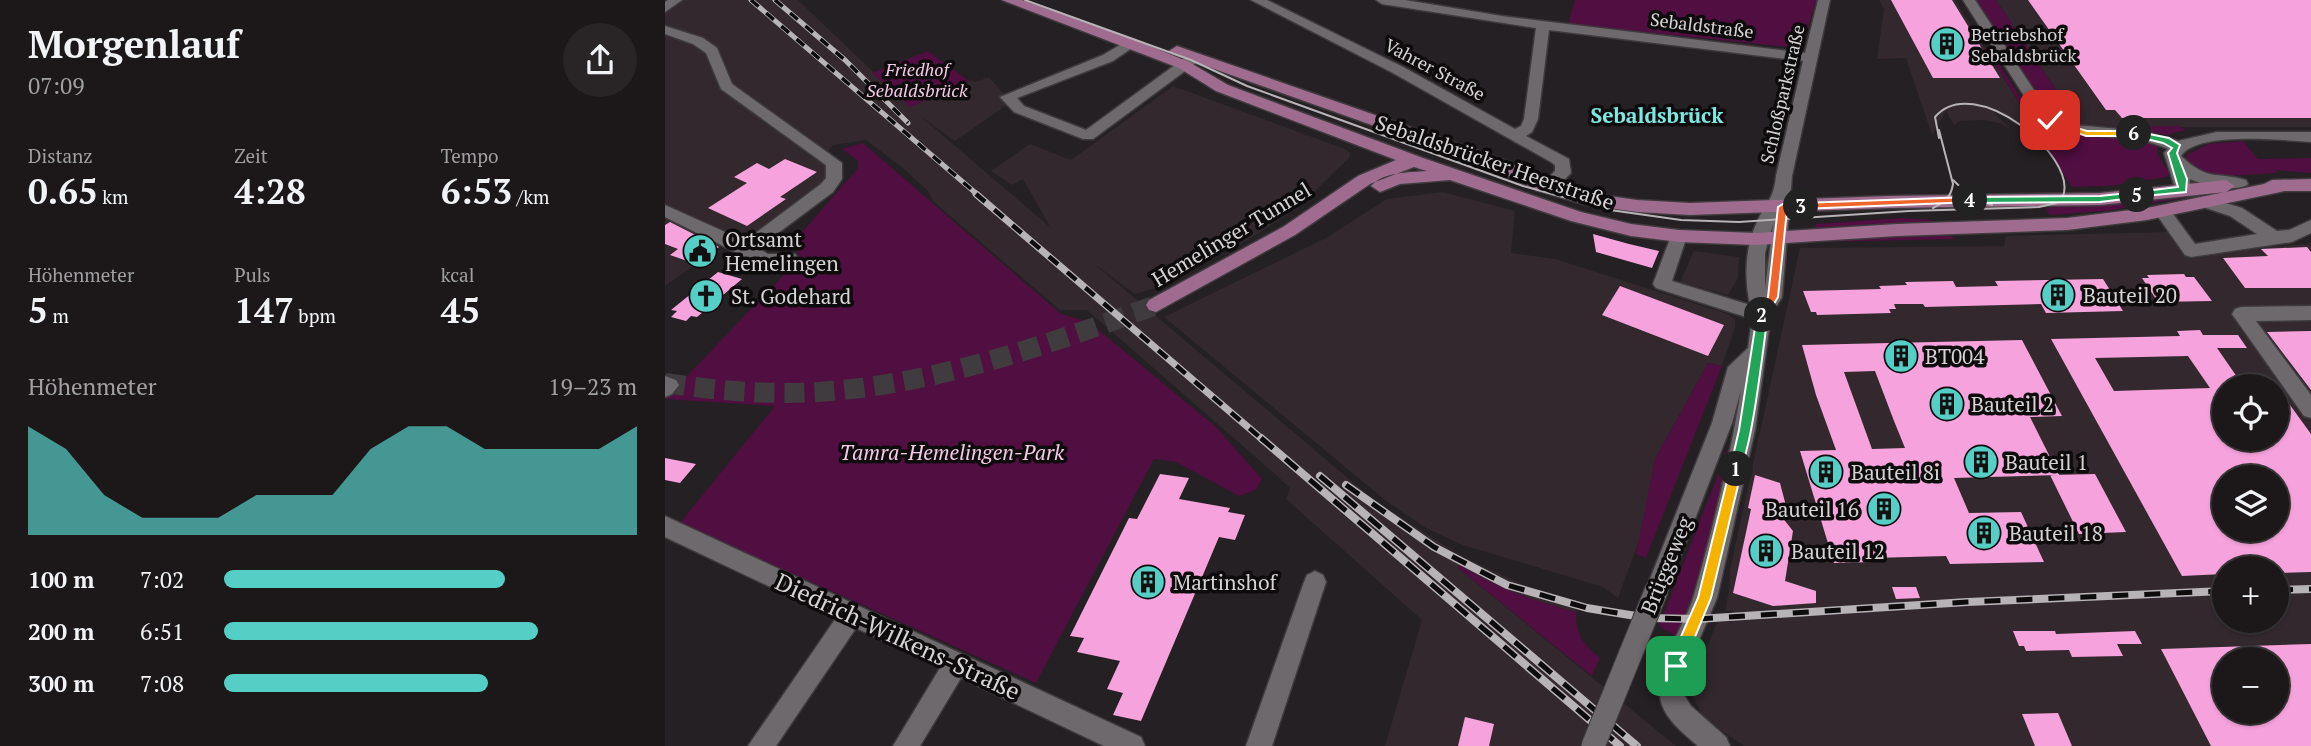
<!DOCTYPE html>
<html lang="de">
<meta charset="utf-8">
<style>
:root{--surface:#1c181a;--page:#292527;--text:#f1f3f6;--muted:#a0a0a2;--line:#3a3739;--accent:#55cec5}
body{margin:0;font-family:"PT Serif",serif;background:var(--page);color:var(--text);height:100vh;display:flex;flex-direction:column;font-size:26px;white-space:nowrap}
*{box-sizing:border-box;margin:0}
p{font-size:23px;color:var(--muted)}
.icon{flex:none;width:38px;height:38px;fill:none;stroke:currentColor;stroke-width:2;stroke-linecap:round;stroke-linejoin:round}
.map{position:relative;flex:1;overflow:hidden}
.drawer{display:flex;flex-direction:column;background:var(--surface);width:665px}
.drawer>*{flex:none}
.buttons{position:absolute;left:1547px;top:374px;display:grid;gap:14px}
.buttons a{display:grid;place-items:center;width:77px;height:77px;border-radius:50%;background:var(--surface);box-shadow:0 2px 5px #0004,0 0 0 2px var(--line);font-size:35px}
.pin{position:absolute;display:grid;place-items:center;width:60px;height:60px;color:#fff;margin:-30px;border-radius:14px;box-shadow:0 4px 10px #0006}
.km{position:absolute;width:35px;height:35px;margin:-18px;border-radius:50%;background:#222;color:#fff;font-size:19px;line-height:35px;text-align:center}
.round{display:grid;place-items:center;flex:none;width:74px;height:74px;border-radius:37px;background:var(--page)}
.headline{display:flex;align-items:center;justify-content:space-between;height:119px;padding:0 28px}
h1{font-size:38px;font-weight:600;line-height:52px}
.stats{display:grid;grid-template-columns:repeat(3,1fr);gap:10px;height:119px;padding:7px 28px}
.stats div{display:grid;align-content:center}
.stats b{font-size:35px;font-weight:600}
.stats small{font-size:19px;font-weight:400}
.stats p{font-size:19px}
.chart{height:196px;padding:14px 28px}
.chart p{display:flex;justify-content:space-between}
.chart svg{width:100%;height:126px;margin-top:7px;fill:var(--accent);opacity:.7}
ul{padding:0 28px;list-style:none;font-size:23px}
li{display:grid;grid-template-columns:112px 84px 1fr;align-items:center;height:52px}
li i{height:18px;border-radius:9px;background:var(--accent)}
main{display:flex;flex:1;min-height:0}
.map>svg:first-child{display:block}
</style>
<main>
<section class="drawer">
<div class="headline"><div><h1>Morgenlauf</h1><p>07:09</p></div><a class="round"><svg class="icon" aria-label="share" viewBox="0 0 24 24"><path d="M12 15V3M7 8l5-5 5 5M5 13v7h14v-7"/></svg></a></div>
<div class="stats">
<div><p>Distanz</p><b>0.65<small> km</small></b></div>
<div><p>Zeit</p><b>4:28</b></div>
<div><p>Tempo</p><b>6:53<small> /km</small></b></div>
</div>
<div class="stats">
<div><p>Höhenmeter</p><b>5<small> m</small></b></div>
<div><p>Puls</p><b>147<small> bpm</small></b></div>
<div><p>kcal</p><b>45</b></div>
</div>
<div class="chart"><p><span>Höhenmeter</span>19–23 m</p>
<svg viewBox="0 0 160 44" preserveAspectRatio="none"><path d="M0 44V6L10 14L20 30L30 38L40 38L50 38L60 30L70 30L80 30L90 14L100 6L110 6L120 14L130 14L140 14L150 14L160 6V44z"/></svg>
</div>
<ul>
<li><b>100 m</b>7:02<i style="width:68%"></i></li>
<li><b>200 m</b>6:51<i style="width:76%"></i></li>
<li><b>300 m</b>7:08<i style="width:64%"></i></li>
</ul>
</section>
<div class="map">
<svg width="1646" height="746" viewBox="0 0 1646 746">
<rect width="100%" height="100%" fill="#252023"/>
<path fill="#32282e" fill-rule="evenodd" d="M 0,0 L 133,0 L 245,107 L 304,81 L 311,82 L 324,77 L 346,102 L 290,141 L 255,116 L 386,228 L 358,179 L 347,185 L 326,171 L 365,144 L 406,160 L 508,86 L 680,149 L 685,153 L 684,158 L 630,210 L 584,239 L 493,287 L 470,294 L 427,262 L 710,501 L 796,556 L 863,587 L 913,601 L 911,612 L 871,601 L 819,581 L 796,566 L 793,568 L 1011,746 L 720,746 L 757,620 L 621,499 L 625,488 L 611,475 L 422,310 L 395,310 L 269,202 L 263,191 L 238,168 L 201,140 L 168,145 L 161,154 L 173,168 L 110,231 L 75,255 L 56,246 L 0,286 Z
M 1214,0 L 1290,0 L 1374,135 L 1328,112 L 1346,129 L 1334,123 L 1319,120 L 1295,121 L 1289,125 L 1281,111 L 1267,135 L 1241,58 L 1212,59 L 1219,9 Z
M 1331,0 L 1646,0 L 1646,127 L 1416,127 Z
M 778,192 L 850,211 L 846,253 L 890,259 L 1063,314 L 1070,320 L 1070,327 L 1057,366 L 1043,363 L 990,459 L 978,530 L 953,598 L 938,587 L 798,545 L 761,528 L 720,500 L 499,317 L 661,238 L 722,199 Z
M 1504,232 L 1525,259 L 1597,247 L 1646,244 L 1646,746 L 1079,746 L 1040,719 L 1028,697 L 1029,679 L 1052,622 L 1065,622 L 1068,611 L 1060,611 L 1064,591 L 1065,570 L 1135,248 L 1339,246 L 1341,236 ZM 1559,387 L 1612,387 L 1612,439 L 1559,439 ZM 1559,478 L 1612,478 L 1612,530 L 1559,530 ZM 1559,569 L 1612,569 L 1612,621 L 1559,621 ZM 1559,660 L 1612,660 L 1612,712 L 1559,712 Z
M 1029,251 L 1074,257 L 1073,278 L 1063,295 L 1015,282 Z"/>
<path fill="#500e41" d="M 910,0 L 1151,0 L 1138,46 L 1123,47 L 903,24 Z
M 1308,0 L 1331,0 L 1416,127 L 1514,126 L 1521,130 L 1501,135 L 1483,131 L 1428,130 L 1407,127 L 1382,112 Z
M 1320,48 L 1324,48 L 1367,116 L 1377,117 L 1386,124 L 1412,134 L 1464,136 L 1493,145 L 1492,153 L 1504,173 L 1502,177 L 1444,186 L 1407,187 Z
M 263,51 L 304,81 L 245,107 L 207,73 Z
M 1578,141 L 1593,159 L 1646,158 L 1646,173 L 1610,170 L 1612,173 L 1543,177 L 1520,160 L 1523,154 L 1544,144 Z
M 198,143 L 396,314 L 424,322 L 551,427 L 597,479 L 591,490 L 574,496 L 511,462 L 489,459 L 371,683 L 15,523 L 110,406 L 0,399 L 134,259 L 131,239 L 193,168 L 193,161 L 177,149 Z
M 1562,191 L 1440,211 L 1385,215 L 1381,209 L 1395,204 Z
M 1236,218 L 1269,220 L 1257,224 L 1149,233 L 1151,224 Z
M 1219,236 L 1285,236 L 1291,239 L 1149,242 Z
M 1043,363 L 1057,366 L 981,558 L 971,554 L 990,459 Z
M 1068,436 C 1057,503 1038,573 1013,637 L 994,626 Z
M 795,565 C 831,588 870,601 911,612 C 911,635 918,644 935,658 L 927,676 L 793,568 Z"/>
<path fill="#f6a2dc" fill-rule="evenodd" d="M 1226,0 L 1287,0 L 1335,78 L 1268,78 Z
M 1363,0 L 1646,0 L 1646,118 L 1457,118 L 1450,110 L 1441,110 Z
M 120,159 L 152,172 L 115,197 L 121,199 L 82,226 L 43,208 L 82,183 L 69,177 L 92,163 L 104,169 Z
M 5,222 L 54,247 L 28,263 L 5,255 L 13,249 L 0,244 L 0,225 Z
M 928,234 L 964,244 L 994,251 L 987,268 L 931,252 Z
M 1642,247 L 1646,252 L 1646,288 L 1580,288 L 1558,258 L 1603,256 L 1596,249 Z
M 53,272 L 77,279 L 32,317 L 26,316 L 21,321 L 6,317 L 12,311 L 6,310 Z
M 1519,274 L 1521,277 L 1529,277 L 1547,301 L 1493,302 L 1477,278 L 1484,278 L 1482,275 Z
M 1438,279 L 1458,311 L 1381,313 L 1376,304 L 1260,307 L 1258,304 L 1229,304 L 1231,309 L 1224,309 L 1226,313 L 1152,315 L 1151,312 L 1146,312 L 1138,291 L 1216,289 L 1214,286 L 1242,285 L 1240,282 L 1288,281 L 1291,287 L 1333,286 L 1330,281 Z
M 955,286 L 1059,325 L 1043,356 L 937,315 Z
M 1535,330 L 1538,335 L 1573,335 L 1582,348 L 1552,348 L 1579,387 L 1559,387 L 1559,439 L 1612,439 L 1612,387 L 1646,434 L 1646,572 L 1612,573 L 1612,569 L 1559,569 L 1559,574 L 1517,576 L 1386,339 L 1515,336 L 1512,331 ZM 1523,356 L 1545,388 L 1449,391 L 1430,358 ZM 1559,478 L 1612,478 L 1612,530 L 1559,530 Z
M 1646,331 L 1646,390 L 1602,332 Z
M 1357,340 L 1397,416 L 1365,417 L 1394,475 L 1289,478 L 1304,513 L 1356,512 L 1379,562 L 1285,564 L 1281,556 L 1208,558 L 1209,562 L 1169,563 L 1135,451 L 1171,450 L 1151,395 L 1137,345 ZM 1210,371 L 1229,421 L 1240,448 L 1207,449 L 1179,372 Z
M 0,458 L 31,464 L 15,483 L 0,480 Z
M 495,474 L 524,478 L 514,499 L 565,508 L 563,512 L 580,515 L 570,540 L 554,537 L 476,721 L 448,715 L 458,693 L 442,689 L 455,661 L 412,652 L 419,638 L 405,636 L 464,518 L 472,519 Z
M 1430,474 L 1461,532 L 1414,534 L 1385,475 Z
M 1090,475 L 1115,483 L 1120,502 L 1117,517 L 1128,531 L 1120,581 L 1151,591 L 1151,603 L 1108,606 L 1068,593 L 1086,509 L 1083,508 Z
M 1227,587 L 1251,587 L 1255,598 L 1231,599 Z
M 1348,631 L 1390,631 L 1391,634 L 1470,631 L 1477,644 L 1452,644 L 1458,656 L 1407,657 L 1404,650 L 1361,651 L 1359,646 L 1354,646 Z
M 1646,644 L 1646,746 L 1546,746 L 1496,649 ZM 1559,660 L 1612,660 L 1612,712 L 1559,712 Z
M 1393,713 L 1407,746 L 1370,746 L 1357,714 Z
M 800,717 L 829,724 L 824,746 L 793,746 Z"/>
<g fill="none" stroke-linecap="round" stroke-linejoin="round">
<path stroke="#403b3e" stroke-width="20" stroke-dasharray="20 10" stroke-linecap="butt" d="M 0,383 C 41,389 81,393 123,393 C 249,392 374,348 491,305"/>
<g stroke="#3e3a3d" stroke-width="3">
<path id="minor" d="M 3,0 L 17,0 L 0,12 L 0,2 Z
M 586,0 L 602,0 L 738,67 L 850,129 L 856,126 L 859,119 L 871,28 L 717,4 L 711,0 L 740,0 L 837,16 L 1140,53 L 1153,0 L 1165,0 L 1127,176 L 1117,297 L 1106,315 L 1090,430 L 1052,598 L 1023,666 L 1019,684 L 1019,695 L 1026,706 L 1061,737 L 1065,746 L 1033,746 C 1018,733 997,717 995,696 C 991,661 1020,627 1029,595 C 1048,528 1065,459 1076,390 L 1067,423 L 1000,597 L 992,600 L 984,597 L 981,589 L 1047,423 L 1063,367 L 1083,348 L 1087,319 L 991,288 L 988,284 L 1006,236 L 1014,230 L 1022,236 L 1007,281 L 1085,305 C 1079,278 1080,247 1092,222 C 1101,202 1109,199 1111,176 L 1138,61 L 884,30 L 873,119 L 867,132 L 861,136 L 904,159 L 906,173 L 888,191 L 882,192 L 874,187 L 890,171 L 890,165 L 886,162 L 728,73 ZM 1108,224 L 1100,289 L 1100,253 Z
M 1298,0 L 1310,0 L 1380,107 L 1395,119 L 1410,125 L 1477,131 L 1513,141 L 1552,132 L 1646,132 L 1646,142 C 1617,140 1532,131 1516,156 C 1544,182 1549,171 1581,180 L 1583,184 C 1574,193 1537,185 1525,179 L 1524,194 L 1512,194 L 1499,153 L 1503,149 C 1457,128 1413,147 1370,113 Z
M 0,26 L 38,38 L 52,48 L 67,84 L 177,163 L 177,179 L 168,192 L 93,248 L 103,254 L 130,254 L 133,258 L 130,262 L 100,266 L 94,264 L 0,217 L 0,205 L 80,241 L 156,184 L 161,178 L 161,165 L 56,89 L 41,53 L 28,44 L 0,34 Z
M 465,39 L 472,43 L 470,46 L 448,61 L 352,98 L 359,106 L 421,130 L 525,54 L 535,54 L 535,60 L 428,139 L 418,139 L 349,112 L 335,97 L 438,55 Z
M 1541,197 L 1577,208 L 1612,231 L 1624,230 L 1646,220 L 1646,233 L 1627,242 L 1526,257 L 1520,255 L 1489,211 L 1491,207 L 1503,207 L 1530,244 L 1592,234 L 1565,216 L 1535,206 L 1533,202 Z
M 1646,306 L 1646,320 L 1591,321 L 1646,395 L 1646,418 L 1639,416 L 1567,314 L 1570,309 L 1576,307 Z
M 0,376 L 11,380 L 14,385 L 7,394 L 0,397 Z
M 0,516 L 476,737 L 480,746 L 439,746 L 296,678 L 255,746 L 228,746 L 275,668 L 191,628 L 111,746 L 83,746 L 171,618 L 0,537 Z
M 650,571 L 658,575 L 661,582 L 607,746 L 581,746 L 639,582 L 642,575 Z"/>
</g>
<g stroke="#3e3a3d" stroke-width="3">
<path id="major" d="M 337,0 L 357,0 L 470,40 L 524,62 L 563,85 L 758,158 L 916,212 L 966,224 L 1014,230 L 1091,233 L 1232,224 L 1402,218 L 1482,208 L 1599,184 L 1607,180 L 1646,179 L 1646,191 L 1620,191 L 1482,220 L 1402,230 L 1232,236 L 1091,245 L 1014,242 L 966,236 L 906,221 L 785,180 L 735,184 L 715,192 L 706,186 C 719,171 744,173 762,171 L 749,167 L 705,184 L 630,235 L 491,312 L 484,310 L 481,305 L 484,300 L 618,227 L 693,176 L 731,160 L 551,91 L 514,68 Z
M 512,46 L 845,162 L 883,182 L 923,193 L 972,200 L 1025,203 L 1223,196 L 1435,193 L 1561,180 L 1570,186 L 1561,192 L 1435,205 L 1223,208 L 1025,215 L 972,212 L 922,205 L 871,190 L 833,170 L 507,54 L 504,51 Z"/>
</g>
<use href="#minor" fill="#6e696c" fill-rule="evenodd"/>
<use href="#major" fill="#9f6b8f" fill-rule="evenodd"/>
<path stroke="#b7b3b6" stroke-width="2" d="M 360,0 L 526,60 L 582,86 L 858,186 L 945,210 L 1016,220 L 1074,222 L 1244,211 L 1374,207 L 1391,203 L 1398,196 C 1413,156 1309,71 1270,117 L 1274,138
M 1288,180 L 1306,197 L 1327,205
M 1268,208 C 1280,202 1286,197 1288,184 L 1274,130"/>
<g stroke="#b7b3b6" stroke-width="5">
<path id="rail-far2" d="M 86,0 L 313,195
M 110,0 L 180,60 L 243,123"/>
</g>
<g stroke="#b7b3b6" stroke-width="7">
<path id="rail-far1" d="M 311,194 L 598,440"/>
</g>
<g stroke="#b7b3b6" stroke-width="8">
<path id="rail" d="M 596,438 L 955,746
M 655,476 L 972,746
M 681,485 L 769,547 L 842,585 L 922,608 L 983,618 L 1033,619 L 1302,602 L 1559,591
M 1612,590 L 1646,589"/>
</g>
<use href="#rail-far2" stroke="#0d0b0c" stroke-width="3.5" stroke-dasharray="10" stroke-linecap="butt"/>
<use href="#rail-far1" stroke="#0d0b0c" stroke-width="4.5" stroke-dasharray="12" stroke-linecap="butt"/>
<use href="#rail" stroke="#0d0b0c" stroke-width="5" stroke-dasharray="16" stroke-linecap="butt"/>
<g stroke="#3e3a3d" stroke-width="25" stroke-linecap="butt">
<path id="minor-bridge" d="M 928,746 L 992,589"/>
</g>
<use href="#minor-bridge" stroke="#6e696c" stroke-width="23"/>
</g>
<path fill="#f5b400" stroke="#fff" stroke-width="2" d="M 1071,464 L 1077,469 L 1046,598 L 1016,671 L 1011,673 L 1003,666 L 1033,598 L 1065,469 Z"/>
<path fill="#22a559" stroke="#fff" stroke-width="2" d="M 1097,311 L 1103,315 C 1099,338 1086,467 1071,474 L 1065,469 L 1074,430 L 1092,315 Z"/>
<path fill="#f0652b" stroke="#fff" stroke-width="2" d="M 1136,203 L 1139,204 L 1139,208 L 1122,210 L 1113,297 L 1101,317 L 1093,317 L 1092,315 L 1103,297 L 1113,207 L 1118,204 Z"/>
<path fill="#f0652b" stroke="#fff" stroke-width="2" d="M 1305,197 L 1308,198 L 1308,202 L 1136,209 L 1131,206 L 1136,203 Z"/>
<path fill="#22a559" stroke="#fff" stroke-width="2" d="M 1472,192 L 1477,195 L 1476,197 L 1435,202 L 1305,203 L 1300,200 L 1305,197 L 1435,196 Z"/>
<path fill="#22a559" stroke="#fff" stroke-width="2" d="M 1469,131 L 1504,138 L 1515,145 L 1512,153 L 1522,179 L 1521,192 L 1469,197 L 1468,195 L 1472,192 L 1513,187 L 1503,153 L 1507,148 L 1498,143 L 1465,135 L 1464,133 Z"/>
<path fill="#f5b400" stroke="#fff" stroke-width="2" d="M 1382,119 L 1422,131 L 1469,131 L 1473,133 L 1469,136 L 1421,136 L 1382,122 Z"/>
<defs>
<g id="building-disc" transform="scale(1.75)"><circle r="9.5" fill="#55cec5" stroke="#0d0b0c"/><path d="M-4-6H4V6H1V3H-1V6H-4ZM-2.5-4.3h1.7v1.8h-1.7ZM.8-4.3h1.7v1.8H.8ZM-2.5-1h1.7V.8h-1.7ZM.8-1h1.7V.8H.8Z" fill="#111"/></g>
<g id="civic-disc" transform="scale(1.75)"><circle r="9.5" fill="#55cec5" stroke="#0d0b0c"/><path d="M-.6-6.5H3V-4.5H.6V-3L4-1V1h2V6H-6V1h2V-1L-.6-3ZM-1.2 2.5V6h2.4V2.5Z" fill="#111"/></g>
<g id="church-disc" transform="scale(1.75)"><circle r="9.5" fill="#55cec5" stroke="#0d0b0c"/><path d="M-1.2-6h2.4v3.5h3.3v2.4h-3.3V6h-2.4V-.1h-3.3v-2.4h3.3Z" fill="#111"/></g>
</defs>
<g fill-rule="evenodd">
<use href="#building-disc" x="1282" y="44"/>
<use href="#civic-disc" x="35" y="251"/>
<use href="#building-disc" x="1393" y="295"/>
<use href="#church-disc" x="41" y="296"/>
<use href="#building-disc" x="1236" y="356"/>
<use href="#building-disc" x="1282" y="404"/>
<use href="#building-disc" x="1316" y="462"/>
<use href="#building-disc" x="1161" y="472"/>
<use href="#building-disc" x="1219" y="509"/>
<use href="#building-disc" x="1319" y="533"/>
<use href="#building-disc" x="1101" y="551"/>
<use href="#building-disc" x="483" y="582"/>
</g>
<g text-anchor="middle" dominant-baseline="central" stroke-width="7" stroke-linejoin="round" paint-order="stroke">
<g font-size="18" fill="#d6d3d5" stroke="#0d0b0c">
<text transform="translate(1037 25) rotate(7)">Sebaldstraße</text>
<text transform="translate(770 69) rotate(28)">Vahrer Straße</text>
<text transform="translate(1117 94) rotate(-77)">Schloßparkstraße</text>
</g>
<g font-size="18" fill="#d6d3d5" stroke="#0d0b0c" text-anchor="start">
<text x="1306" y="34">Betriebshof<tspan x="1306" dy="21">Sebaldsbrück</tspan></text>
</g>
<g font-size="18" font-style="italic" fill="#f4c9e6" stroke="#0d0b0c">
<text x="252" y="69">Friedhof<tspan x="252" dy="21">Sebaldsbrück</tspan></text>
</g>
<g font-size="21" font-weight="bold" fill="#7de8e0" stroke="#0d0b0c">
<text x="992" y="115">Sebaldsbrück</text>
</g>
<g font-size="21" fill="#d6d3d5" stroke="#0d0b0c">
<text transform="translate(830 162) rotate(19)">Sebaldsbrücker Heerstraße</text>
<text transform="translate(566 234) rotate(-31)">Hemelinger Tunnel</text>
<text transform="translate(1001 565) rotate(-68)">Brüggeweg</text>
</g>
<g font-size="21" fill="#d6d3d5" stroke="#0d0b0c" text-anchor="start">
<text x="60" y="239">Ortsamt<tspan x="60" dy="24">Hemelingen</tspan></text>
<text x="1418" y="295">Bauteil 20</text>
<text x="66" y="296">St. Godehard</text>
<text x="1260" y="356">BT004</text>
<text x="1306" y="404">Bauteil 2</text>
<text x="1340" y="462">Bauteil 1</text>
<text x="1186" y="472">Bauteil 8i</text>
<text x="1194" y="509" text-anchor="end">Bauteil 16</text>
<text x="1344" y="533">Bauteil 18</text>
<text x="1126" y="551">Bauteil 12</text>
<text x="508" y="582">Martinshof</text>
</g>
<g font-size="21" font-style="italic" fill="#f4c9e6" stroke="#0d0b0c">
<text x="287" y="452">Tamra-Hemelingen-Park</text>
</g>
<g font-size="24" fill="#d6d3d5" stroke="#0d0b0c">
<text transform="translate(233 636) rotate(25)">Diedrich-Wilkens-Straße</text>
</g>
</g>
</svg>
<div class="buttons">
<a><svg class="icon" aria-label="locate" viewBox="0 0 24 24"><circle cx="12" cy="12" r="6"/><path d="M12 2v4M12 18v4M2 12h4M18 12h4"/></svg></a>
<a><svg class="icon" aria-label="layers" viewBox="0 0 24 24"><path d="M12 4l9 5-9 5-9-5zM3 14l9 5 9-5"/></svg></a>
<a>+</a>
<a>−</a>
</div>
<div class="pin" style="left:1011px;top:666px;background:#1e9e55"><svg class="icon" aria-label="arrive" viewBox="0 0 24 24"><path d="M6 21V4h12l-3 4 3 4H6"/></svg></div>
<div class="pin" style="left:1385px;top:120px;background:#d93025"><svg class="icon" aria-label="check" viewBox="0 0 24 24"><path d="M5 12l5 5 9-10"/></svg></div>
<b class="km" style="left:1071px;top:469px">1</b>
<b class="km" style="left:1097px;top:315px">2</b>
<b class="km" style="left:1136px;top:206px">3</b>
<b class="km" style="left:1305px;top:200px">4</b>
<b class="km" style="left:1472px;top:195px">5</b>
<b class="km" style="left:1469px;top:133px">6</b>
</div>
</main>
